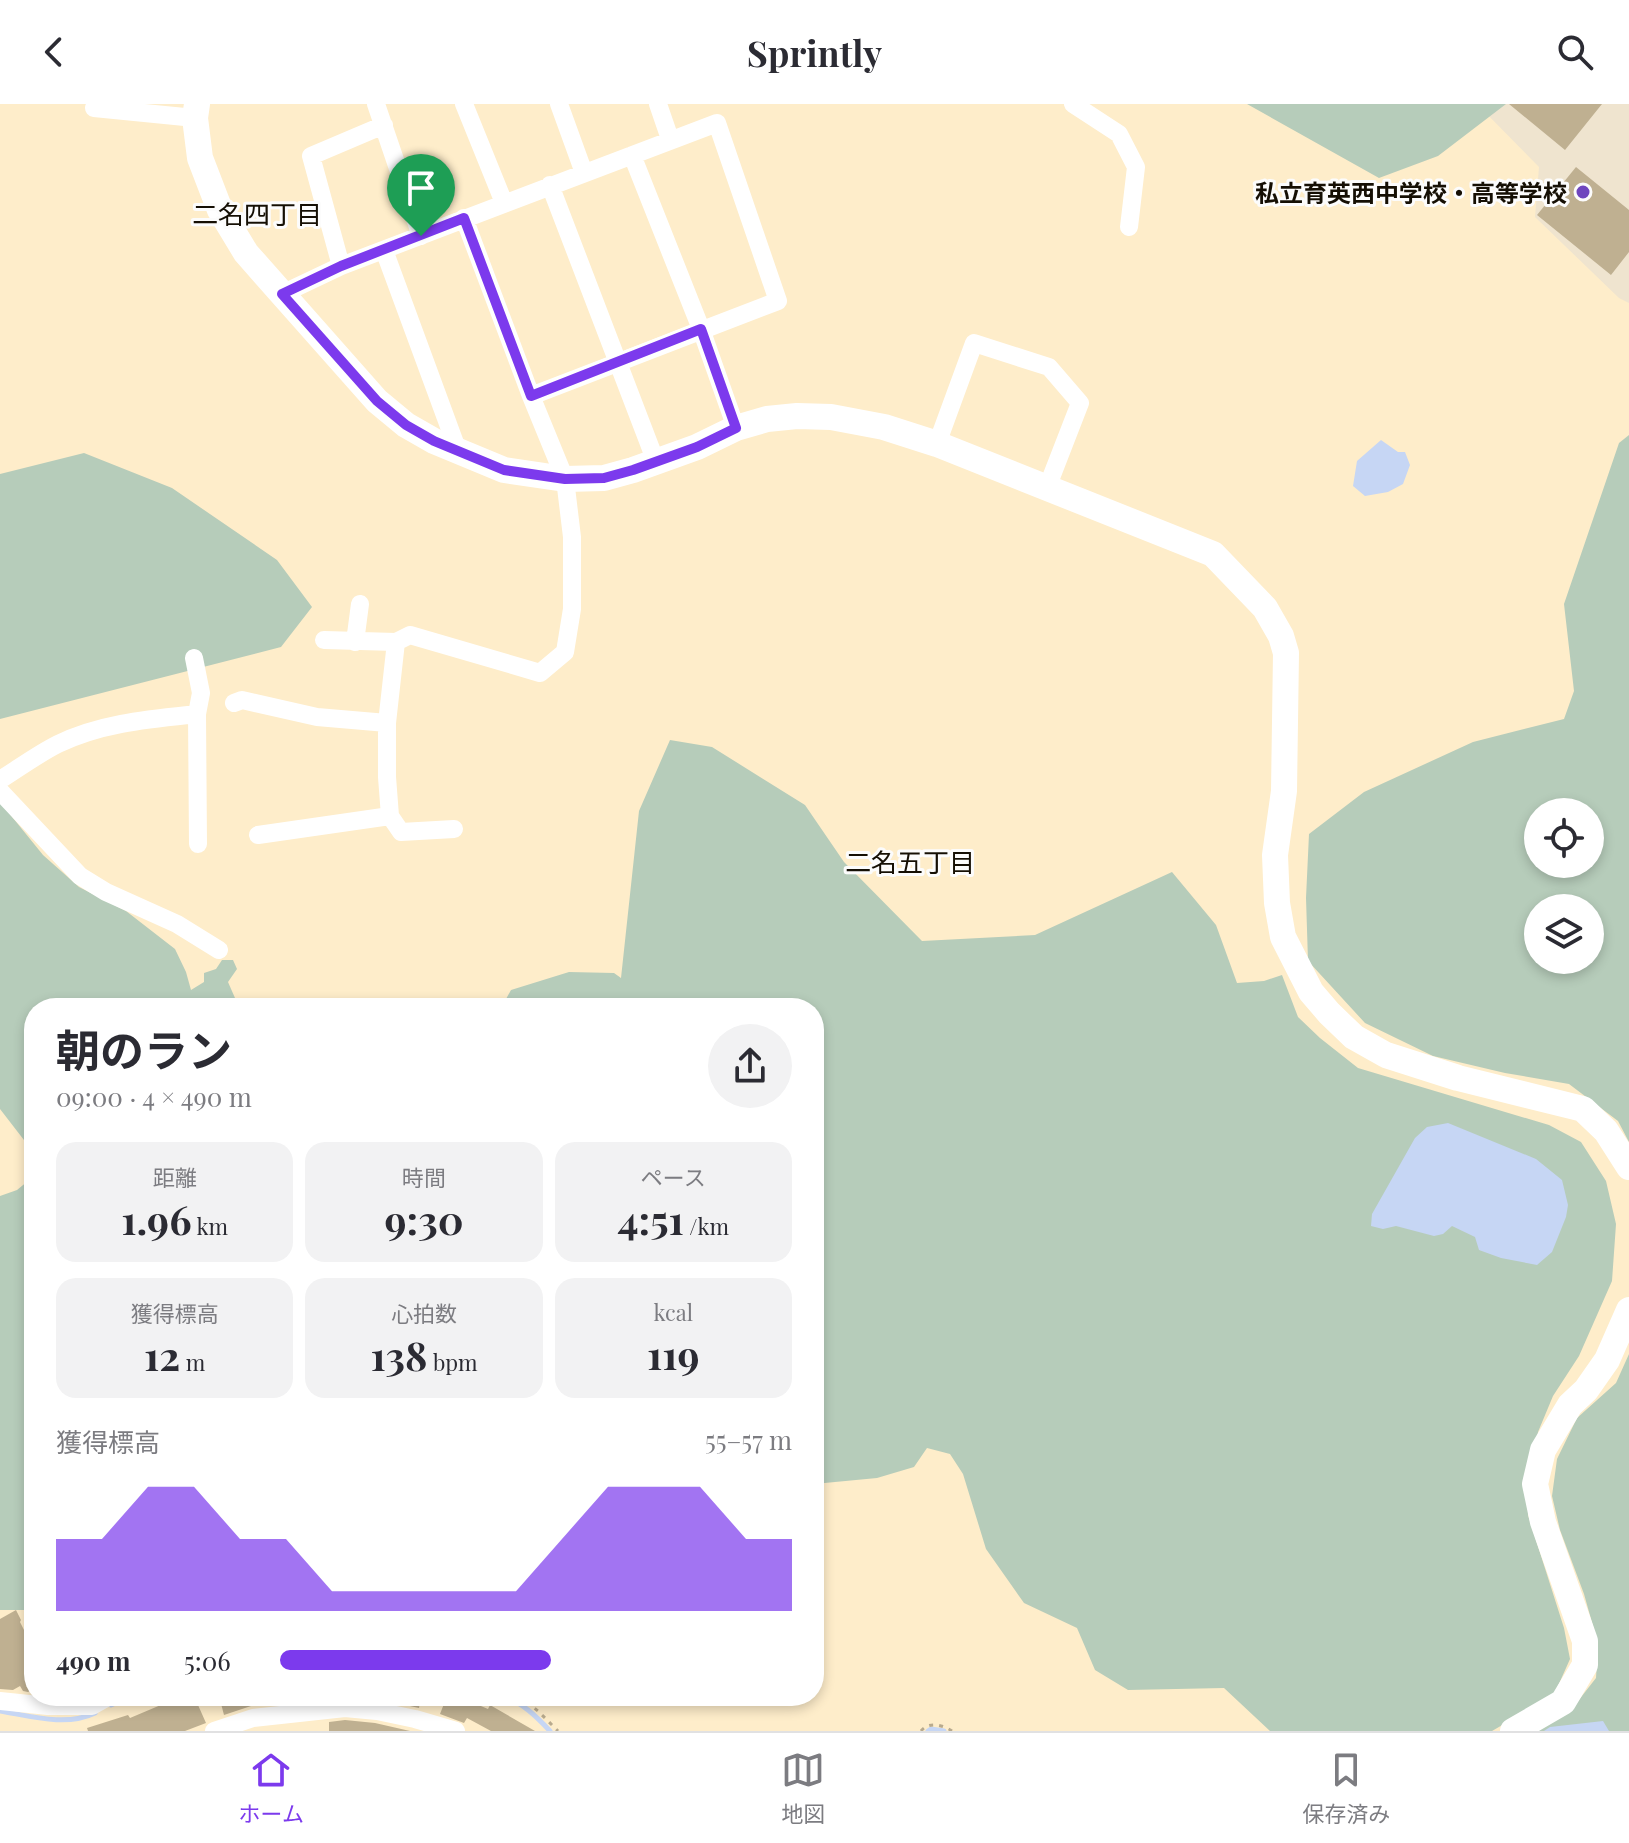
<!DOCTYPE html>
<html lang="ja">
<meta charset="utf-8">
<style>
:root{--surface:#fff;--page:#f2f2f3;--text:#2b2b33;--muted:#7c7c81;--line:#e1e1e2;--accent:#7c3aed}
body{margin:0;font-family:"Playfair Display","Noto Sans JP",serif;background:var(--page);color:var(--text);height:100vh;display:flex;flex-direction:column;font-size:30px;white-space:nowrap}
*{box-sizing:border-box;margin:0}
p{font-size:26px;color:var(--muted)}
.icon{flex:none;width:44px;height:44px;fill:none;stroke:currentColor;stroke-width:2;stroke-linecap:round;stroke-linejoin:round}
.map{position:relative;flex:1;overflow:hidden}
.drawer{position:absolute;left:24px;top:894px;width:800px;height:708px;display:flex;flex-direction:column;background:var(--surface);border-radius:32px;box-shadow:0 4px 12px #0003}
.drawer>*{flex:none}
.buttons{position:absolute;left:1524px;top:694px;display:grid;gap:16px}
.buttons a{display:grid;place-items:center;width:80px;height:80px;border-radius:50%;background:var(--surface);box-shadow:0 4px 12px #0003;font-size:40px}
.pin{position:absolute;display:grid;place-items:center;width:68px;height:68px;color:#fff;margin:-82px -34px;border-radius:50% 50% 50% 0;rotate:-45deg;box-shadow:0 0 8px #0007}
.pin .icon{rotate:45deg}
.round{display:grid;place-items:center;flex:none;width:84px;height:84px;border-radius:42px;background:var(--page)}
.headline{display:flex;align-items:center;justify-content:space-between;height:136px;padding:0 32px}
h1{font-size:44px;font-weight:700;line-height:60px}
.stats{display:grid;grid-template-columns:repeat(3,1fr);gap:12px;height:136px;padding:8px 32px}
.stats div{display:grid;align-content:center;border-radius:20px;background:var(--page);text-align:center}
.stats b{font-size:40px;font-weight:700}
.stats small{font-size:22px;font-weight:400}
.stats p{font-size:22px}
.chart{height:224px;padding:16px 32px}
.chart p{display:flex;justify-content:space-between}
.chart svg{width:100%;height:144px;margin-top:8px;fill:var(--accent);opacity:.7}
ul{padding:0 32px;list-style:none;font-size:26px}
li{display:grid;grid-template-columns:128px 96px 1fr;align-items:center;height:60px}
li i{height:20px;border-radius:10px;background:var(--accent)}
header{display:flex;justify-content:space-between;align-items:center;height:104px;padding:0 32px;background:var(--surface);font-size:36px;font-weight:700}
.tabs{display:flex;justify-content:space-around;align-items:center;height:112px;border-top:2px solid var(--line);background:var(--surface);font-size:22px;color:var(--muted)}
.tabs a{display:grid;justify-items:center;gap:4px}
.tabs .selected{color:var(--accent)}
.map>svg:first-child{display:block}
</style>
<header><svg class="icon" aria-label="back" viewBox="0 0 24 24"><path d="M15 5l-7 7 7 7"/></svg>Sprintly<svg class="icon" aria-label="search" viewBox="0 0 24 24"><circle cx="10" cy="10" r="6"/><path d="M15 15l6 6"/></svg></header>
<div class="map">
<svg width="1629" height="1627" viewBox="0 0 1629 1627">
<rect width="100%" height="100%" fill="#feedca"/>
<path fill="#efe4cf" d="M 1477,0 L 1629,0 L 1629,199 L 1619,194 L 1535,113 L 1539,63 Z"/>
<path fill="#b6ccba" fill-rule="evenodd" d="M 1247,0 L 1506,0 L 1438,52 L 1379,74 Z
M 1629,331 L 1629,1038 L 1618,1017 L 1569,980 L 1505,969 L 1433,952 L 1365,919 L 1308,857 L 1306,794 L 1309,730 L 1364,688 L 1473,638 L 1564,615 L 1574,587 L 1564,500 L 1619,339 ZM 1538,708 L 1590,708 L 1590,760 L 1538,760 ZM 1538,804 L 1590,804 L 1590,856 L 1538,856 Z
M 84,349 L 172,384 L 277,456 L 312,503 L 281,543 L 0,615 L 0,370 Z
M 670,636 L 712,643 L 805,701 L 844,758 L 922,837 L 1035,831 L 1172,768 L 1216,821 L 1237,879 L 1264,877 L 1282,871 L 1298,913 L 1320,934 L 1358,964 L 1549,1021 L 1581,1038 L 1606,1077 L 1616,1120 L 1612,1177 L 1579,1252 L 1553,1292 L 1538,1328 L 1528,1411 L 1564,1524 L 1570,1555 L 1554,1591 L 1492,1627 L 1270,1627 L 1224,1584 L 1128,1586 L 1095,1566 L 1077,1524 L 1024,1499 L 986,1445 L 963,1370 L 950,1350 L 927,1344 L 914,1363 L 877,1374 L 814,1380 L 814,904 L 501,904 L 511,886 L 569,868 L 614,869 L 621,874 L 639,707 Z
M 0,698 L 43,751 L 79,783 L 126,807 L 175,845 L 186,868 L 191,886 L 204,878 L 204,869 L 216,865 L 222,856 L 233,856 L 237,865 L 228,878 L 235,894 L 236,904 L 34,904 L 34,1049 L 0,1005 Z
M 34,1072 L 34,1506 L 0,1506 L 0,1092 L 17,1086 Z
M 1629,1250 L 1629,1627 L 1538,1627 L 1571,1606 L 1596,1574 L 1598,1540 L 1584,1490 L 1560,1426 L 1552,1392 L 1557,1355 L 1577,1314 L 1616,1279 Z"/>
<path fill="#c6d6f4" d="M 1381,336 L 1398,348 L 1405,348 L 1410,361 L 1403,380 L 1388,388 L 1365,392 L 1353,382 L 1357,357 Z
M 1448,1019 L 1536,1055 L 1562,1076 L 1568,1101 L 1566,1113 L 1552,1148 L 1537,1161 L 1501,1154 L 1479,1146 L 1475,1133 L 1452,1122 L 1443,1130 L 1434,1132 L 1396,1122 L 1383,1125 L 1371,1122 L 1372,1110 L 1415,1034 L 1427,1023 Z
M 1603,1617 L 1609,1627 L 1544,1627 L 1550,1623 Z"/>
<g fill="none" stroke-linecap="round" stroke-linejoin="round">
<path stroke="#c6d6f4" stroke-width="5" d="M 501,1592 C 520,1596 537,1613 550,1627
M 111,1601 L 132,1592
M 0,1607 C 30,1612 66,1623 95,1609
M 928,1627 L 931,1625 L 944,1627"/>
</g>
<path fill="#bfb091" d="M 1509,0 L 1602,0 L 1565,46 Z
M 1576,63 L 1629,106 L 1629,148 L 1611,171 L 1537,111 Z
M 16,1506 L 21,1516 L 20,1518 L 30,1538 L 28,1539 L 34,1550 L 34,1585 L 28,1588 L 23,1587 L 20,1582 L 13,1586 L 0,1585 L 0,1515 Z
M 189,1592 L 194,1592 L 206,1619 L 185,1627 L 88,1627 L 87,1624 L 128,1611 L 130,1614 L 175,1595 L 176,1597 Z
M 219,1592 L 281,1592 L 283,1599 L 251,1602 L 224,1611 Z
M 330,1592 L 421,1592 L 419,1604 L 378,1595 L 346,1592 L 330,1594 Z
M 447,1592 L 457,1592 L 488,1605 L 490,1601 L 535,1627 L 491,1627 L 467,1614 L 464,1619 L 440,1610 Z
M 345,1616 L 375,1619 L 410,1627 L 329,1627 L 329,1618 Z"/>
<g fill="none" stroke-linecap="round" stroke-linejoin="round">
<path stroke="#b8aa8e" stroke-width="3" stroke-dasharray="4 6" stroke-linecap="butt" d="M 519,1592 L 538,1607 L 558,1627
M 921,1627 C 929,1617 943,1621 952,1627"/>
<path stroke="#fff" stroke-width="18" d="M 376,0 L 421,132
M 464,0 L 504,99
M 559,0 L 584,69
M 658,0 L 670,35
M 1073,0 L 1119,30 L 1136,63 L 1129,123
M 94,4 L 195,14
M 632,51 L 701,225 L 736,324
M 550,81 L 656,358
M 384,146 L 458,347
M 341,162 L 311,52 L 384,21
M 282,190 L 341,162 L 717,19 L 778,197 L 531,292
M 937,340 L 974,239 L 1049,263 L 1080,299 L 1047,384
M 355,538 L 360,500
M 396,538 L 410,531 L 540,569 L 565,548 L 572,505 L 572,433 L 565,375 L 531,292 L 464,114
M 194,554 L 201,589 L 197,610 L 198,740
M 234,599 L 242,596 L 317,613 L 387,619
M 0,676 C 19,664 38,650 58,640 C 101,619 150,615 197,610
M 0,687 L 80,772 L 106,788 L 177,820 L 219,846
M 390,712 L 401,728 L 454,725
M 258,731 L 390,712 L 387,673 L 387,619 L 396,538 L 324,536
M 0,1597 L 48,1602 L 92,1602 L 110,1592
M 214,1627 L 253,1614 L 345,1604 L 377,1607 L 415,1615 L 456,1627"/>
<path stroke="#fff" stroke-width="26" d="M 197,0 L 195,14 L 200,54 L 220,106 L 246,149 L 377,297 L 406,321 L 434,337 L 504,366 L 565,375 L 604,374 L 633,366 L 697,343 L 736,324 L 767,315 L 797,312 L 831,313 L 884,323 L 937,340 L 1213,450 L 1265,504 L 1281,532 L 1286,549 L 1284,687 L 1275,751 L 1277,799 L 1283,833 L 1311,888 L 1329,909 L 1354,933 L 1386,951 L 1458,974 L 1583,1005 L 1606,1027 L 1629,1063
M 1513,1627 L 1563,1598 L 1585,1561 L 1585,1537 L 1543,1418 L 1535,1380 L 1543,1346 L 1570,1301 L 1586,1286 L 1607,1256 L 1629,1206"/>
</g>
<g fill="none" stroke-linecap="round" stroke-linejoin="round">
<g stroke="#fff" stroke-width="16">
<path id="route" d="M 464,114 L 531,292 L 701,225 L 736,324 L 697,343 L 633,366 L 604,374 L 565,375 L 504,366 L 434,337 L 406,321 L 377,297 L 282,190 L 341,162 Z"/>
</g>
<use href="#route" stroke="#7c3aed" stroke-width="10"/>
</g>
<circle fill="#6f46be" stroke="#fcfcfc" stroke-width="3" cx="1583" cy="88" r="8"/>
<g text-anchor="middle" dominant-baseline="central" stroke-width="6" stroke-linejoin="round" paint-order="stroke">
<g font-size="24" font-weight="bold" fill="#150f04" stroke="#fcfcfc" text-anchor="end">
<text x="1567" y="88">私立育英西中学校・高等学校</text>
</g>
<g font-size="26" fill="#150f04" stroke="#fcfcfc">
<text x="257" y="109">二名四丁目</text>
<text x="910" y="757">二名五丁目</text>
</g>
</g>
</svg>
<div class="buttons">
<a><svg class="icon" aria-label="locate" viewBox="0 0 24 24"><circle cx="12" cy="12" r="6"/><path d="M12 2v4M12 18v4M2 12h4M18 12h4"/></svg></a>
<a><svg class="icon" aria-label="layers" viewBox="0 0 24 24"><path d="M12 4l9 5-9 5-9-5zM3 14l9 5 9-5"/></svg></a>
</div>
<div class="pin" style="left:421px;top:132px;background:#1e9e55"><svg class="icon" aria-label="arrive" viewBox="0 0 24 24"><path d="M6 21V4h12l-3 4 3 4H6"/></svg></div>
<section class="drawer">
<div class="headline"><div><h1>朝のラン</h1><p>09:00 · 4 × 490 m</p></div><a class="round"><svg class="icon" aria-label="share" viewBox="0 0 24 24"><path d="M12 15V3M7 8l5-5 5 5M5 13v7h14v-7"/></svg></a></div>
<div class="stats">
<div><p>距離</p><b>1.96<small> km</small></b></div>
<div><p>時間</p><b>9:30</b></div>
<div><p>ペース</p><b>4:51<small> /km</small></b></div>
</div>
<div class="stats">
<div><p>獲得標高</p><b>12<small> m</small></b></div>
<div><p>心拍数</p><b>138<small> bpm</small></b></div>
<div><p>kcal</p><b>119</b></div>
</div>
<div class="chart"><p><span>獲得標高</span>55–57 m</p>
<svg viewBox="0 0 160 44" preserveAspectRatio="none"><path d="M0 44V22L10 22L20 6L30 6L40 22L50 22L60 38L70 38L80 38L90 38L100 38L110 22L120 6L130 6L140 6L150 22L160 22V44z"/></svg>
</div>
<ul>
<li><b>490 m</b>5:06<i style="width:53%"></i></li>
</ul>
</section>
</div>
<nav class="tabs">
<a class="selected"><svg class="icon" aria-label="home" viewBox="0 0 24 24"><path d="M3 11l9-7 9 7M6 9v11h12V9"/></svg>ホーム</a>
<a><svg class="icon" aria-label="map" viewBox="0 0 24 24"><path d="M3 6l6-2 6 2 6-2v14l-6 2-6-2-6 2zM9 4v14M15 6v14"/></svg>地図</a>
<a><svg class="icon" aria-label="saved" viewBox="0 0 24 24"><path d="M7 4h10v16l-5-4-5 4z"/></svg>保存済み</a>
</nav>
